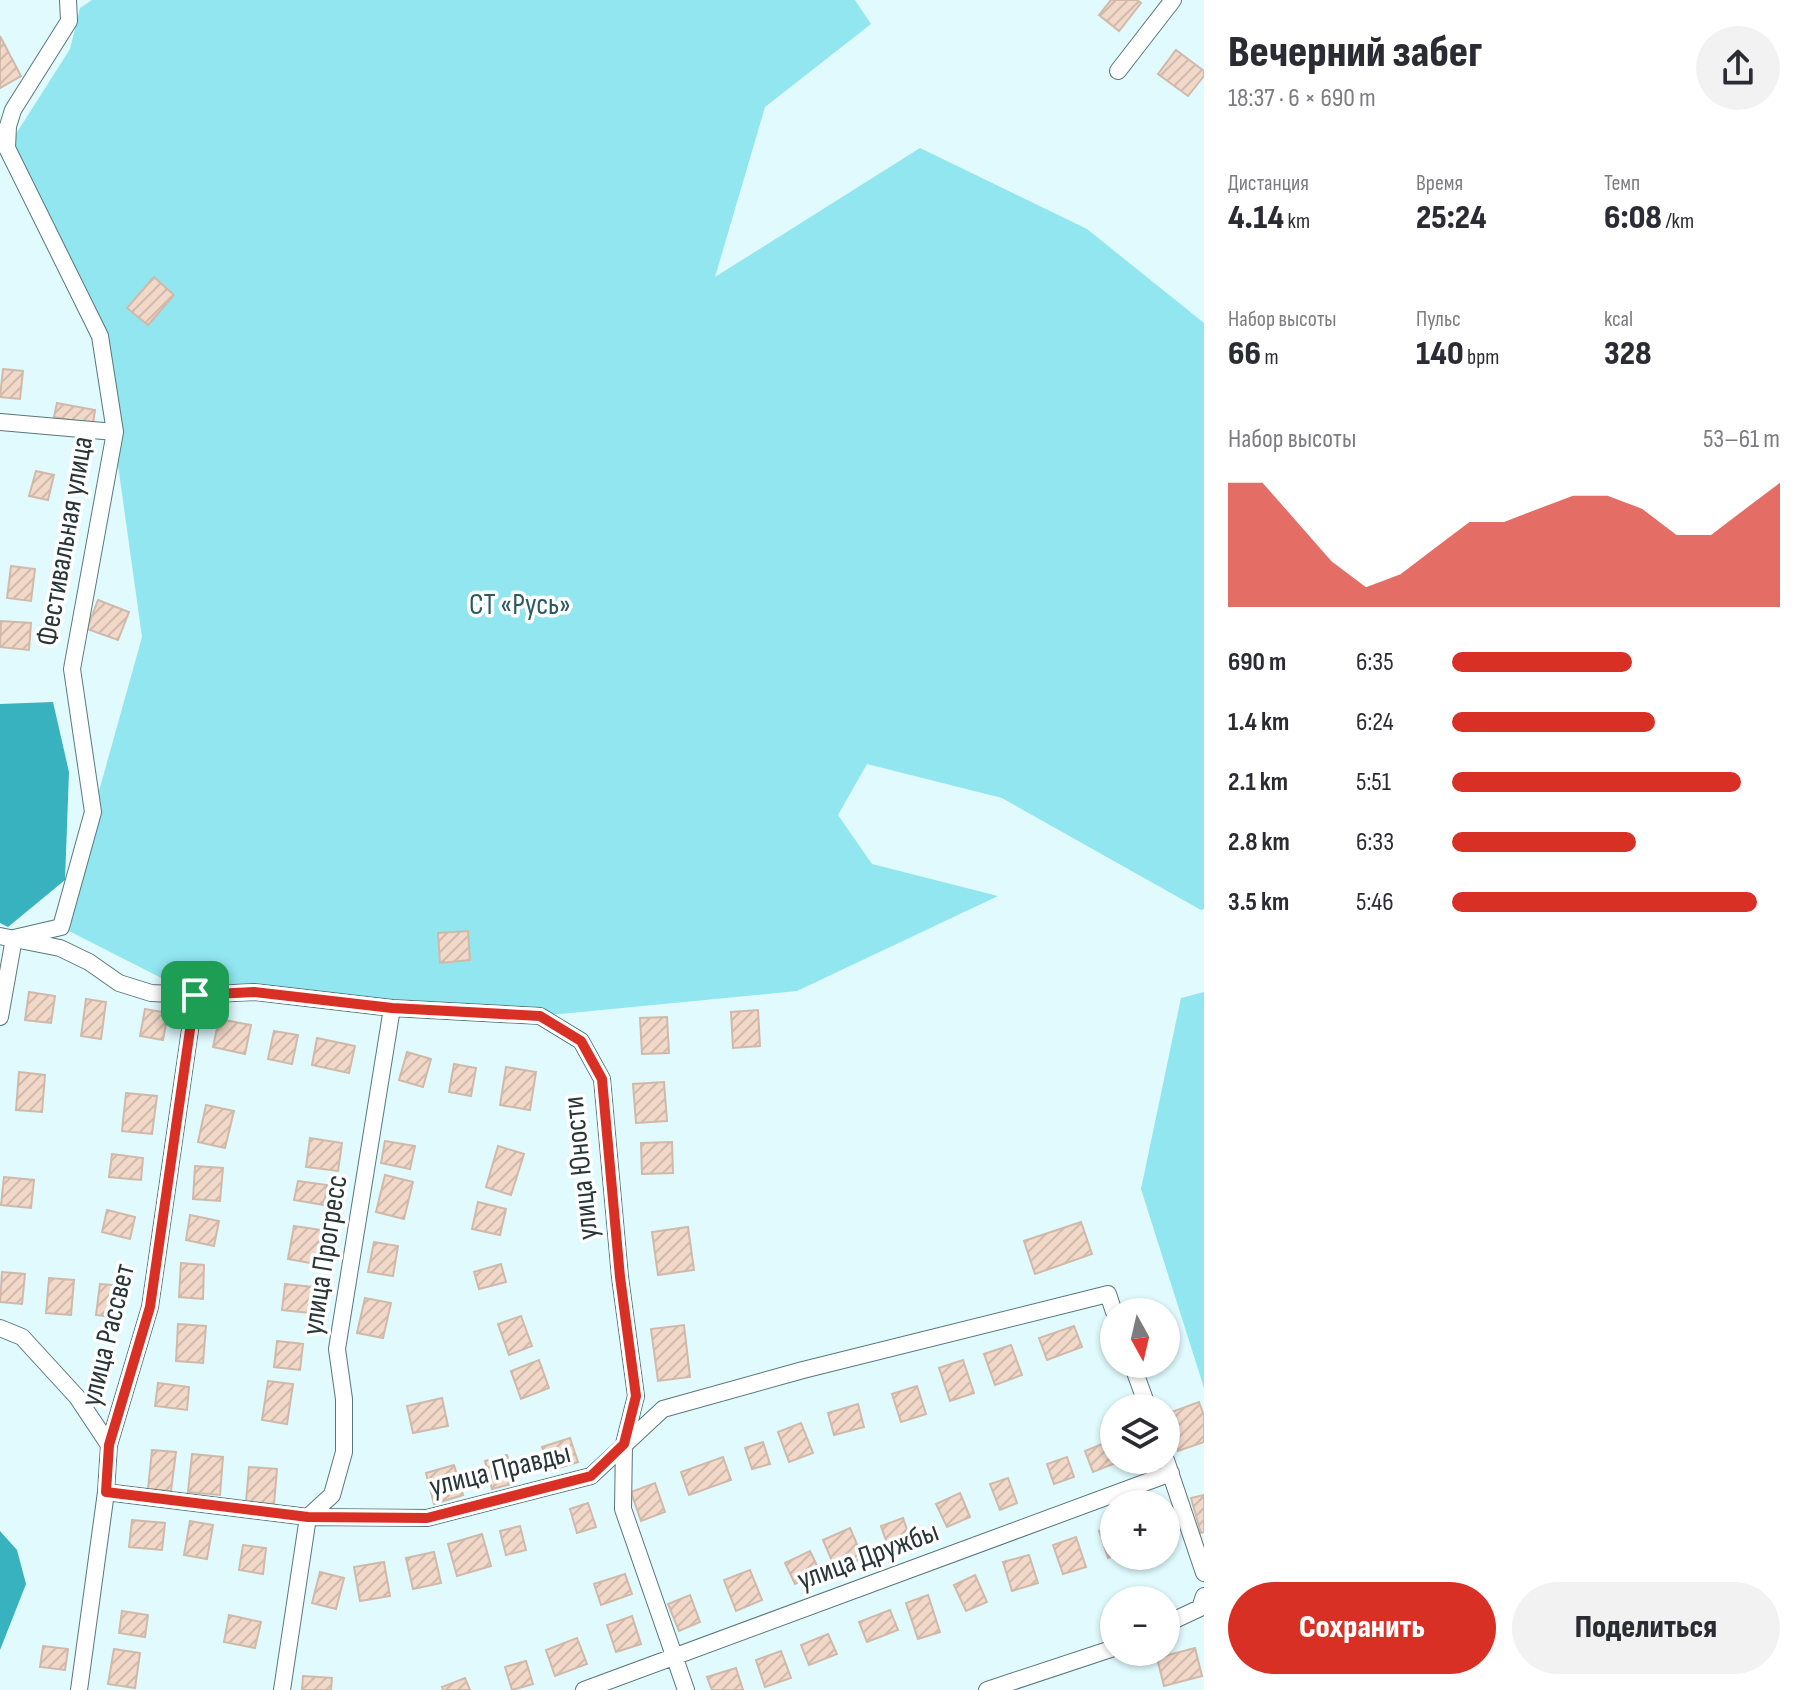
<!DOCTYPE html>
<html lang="ru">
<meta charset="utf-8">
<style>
:root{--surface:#fff;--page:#f2f2f3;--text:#2b2b33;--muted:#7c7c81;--accent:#d93025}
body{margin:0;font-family:"Sofia Sans Condensed",sans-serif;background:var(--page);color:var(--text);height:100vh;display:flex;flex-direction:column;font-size:30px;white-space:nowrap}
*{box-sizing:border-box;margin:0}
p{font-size:26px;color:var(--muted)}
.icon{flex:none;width:44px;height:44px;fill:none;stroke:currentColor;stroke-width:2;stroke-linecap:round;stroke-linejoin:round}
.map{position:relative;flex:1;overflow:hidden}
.details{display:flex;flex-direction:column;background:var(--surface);width:600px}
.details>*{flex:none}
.needle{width:52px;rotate:172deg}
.tools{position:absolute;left:1100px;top:1298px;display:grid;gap:16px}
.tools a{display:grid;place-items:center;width:80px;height:80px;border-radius:50%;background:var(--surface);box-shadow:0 2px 6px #0004;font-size:40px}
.pin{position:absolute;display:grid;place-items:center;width:68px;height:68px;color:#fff;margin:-34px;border-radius:16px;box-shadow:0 4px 12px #0006}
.round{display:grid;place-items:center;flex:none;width:84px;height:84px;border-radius:42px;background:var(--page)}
.summary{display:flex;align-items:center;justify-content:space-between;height:136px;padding:0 24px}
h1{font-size:44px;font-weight:800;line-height:60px}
.metrics{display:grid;grid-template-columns:repeat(3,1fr);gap:12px;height:136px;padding:8px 24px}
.metrics div{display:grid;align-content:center}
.metrics b{font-size:34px;font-weight:800}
.metrics small{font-size:22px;font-weight:400}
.metrics p{font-size:22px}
.chart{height:224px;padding:16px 24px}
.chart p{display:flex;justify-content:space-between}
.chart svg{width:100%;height:144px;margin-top:8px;fill:var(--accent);opacity:.7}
.action{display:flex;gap:16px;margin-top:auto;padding:16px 24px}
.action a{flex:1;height:92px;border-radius:48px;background:var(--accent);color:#fff;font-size:32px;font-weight:800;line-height:92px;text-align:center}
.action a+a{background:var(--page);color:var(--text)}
ul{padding:0 24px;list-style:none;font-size:26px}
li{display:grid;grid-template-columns:128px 96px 1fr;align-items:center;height:60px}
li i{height:20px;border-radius:10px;background:var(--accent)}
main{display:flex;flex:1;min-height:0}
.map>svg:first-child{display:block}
</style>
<main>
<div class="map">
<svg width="1204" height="1690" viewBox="0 0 1204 1690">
<defs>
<pattern id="building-hatch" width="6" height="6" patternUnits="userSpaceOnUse" patternTransform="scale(2)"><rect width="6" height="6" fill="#f1d8c8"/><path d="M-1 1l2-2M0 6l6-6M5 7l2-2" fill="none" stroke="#cfbaac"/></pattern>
</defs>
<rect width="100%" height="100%" fill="#e0fafe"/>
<path fill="#92e6ef" d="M 92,0 L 855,0 L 871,24 L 765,107 L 715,277 L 920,148 L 1087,229 L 1204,323 L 1204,909 L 1201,910 L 1002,798 L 867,764 L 838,815 L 872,864 L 998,896 L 797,991 L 540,1016 L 195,995 L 61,927 L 142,637 L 100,336 L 7,148 L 70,49 L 80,8 Z
M 1204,992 L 1204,1388 L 1141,1189 L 1181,998 Z"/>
<path fill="#38b2be" d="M 53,702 L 69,772 L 65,880 L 8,927 L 0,923 L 0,704 Z
M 0,1531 L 17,1550 L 26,1584 L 0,1650 Z"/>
<path fill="url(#building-hatch)" stroke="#d1b9aa" stroke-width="2" d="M 1111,0 L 1137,0 L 1141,3 L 1119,31 L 1099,15 Z
M 0,36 L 21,76 L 0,88 Z
M 1176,50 L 1204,71 L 1204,76 L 1188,96 L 1158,74 Z
M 154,277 L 174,295 L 148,325 L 127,308 Z
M 3,369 L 23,371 L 20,399 L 0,397 Z
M 57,403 L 95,410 L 93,424 L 54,417 Z
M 36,471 L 54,475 L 48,500 L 29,496 Z
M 11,566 L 35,569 L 31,601 L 7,598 Z
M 98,600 L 129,612 L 118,640 L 87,629 Z
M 1,621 L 31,623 L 29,650 L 0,647 Z
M 468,931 L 470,960 L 440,963 L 438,933 Z
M 29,992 L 55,996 L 51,1023 L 25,1020 Z
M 86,999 L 106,1002 L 101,1039 L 81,1036 Z
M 145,1009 L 168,1013 L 163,1040 L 140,1036 Z
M 758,1010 L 760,1046 L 733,1048 L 731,1012 Z
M 667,1017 L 669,1053 L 642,1054 L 640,1018 Z
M 219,1019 L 251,1025 L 245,1054 L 213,1047 Z
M 274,1031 L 298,1035 L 292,1064 L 268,1059 Z
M 317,1038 L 355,1046 L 349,1073 L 312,1065 Z
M 407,1052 L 431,1059 L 423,1087 L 399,1080 Z
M 454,1064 L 476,1068 L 471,1096 L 449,1092 Z
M 506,1067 L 536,1072 L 530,1110 L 500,1105 Z
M 19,1072 L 45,1075 L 42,1112 L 16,1110 Z
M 664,1082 L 667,1121 L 636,1123 L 633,1084 Z
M 126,1093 L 157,1096 L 152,1134 L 122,1131 Z
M 206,1105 L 234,1111 L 225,1148 L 198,1142 Z
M 310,1138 L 342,1143 L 338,1171 L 306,1167 Z
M 385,1141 L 415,1146 L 410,1169 L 381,1163 Z
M 672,1142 L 673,1173 L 642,1174 L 641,1143 Z
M 498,1146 L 524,1154 L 511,1195 L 486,1187 Z
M 112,1154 L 143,1158 L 141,1180 L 109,1177 Z
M 195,1166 L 223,1168 L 220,1201 L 193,1199 Z
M 385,1175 L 413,1182 L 404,1219 L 376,1212 Z
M 4,1177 L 34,1180 L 31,1208 L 1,1205 Z
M 298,1181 L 327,1185 L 324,1205 L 294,1200 Z
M 478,1202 L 506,1209 L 500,1235 L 472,1229 Z
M 107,1210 L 135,1217 L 130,1239 L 102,1232 Z
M 190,1215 L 219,1221 L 214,1246 L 186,1240 Z
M 1081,1222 L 1092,1254 L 1035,1274 L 1024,1241 Z
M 294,1226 L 322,1230 L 316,1264 L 288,1259 Z
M 688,1227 L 694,1270 L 658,1275 L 652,1232 Z
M 374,1242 L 398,1246 L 393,1276 L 368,1272 Z
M 181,1263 L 204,1265 L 203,1299 L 179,1297 Z
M 501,1264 L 506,1282 L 479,1289 L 474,1272 Z
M 2,1272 L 25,1274 L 22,1304 L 0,1302 Z
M 49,1278 L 74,1280 L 71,1315 L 46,1313 Z
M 100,1284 L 124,1286 L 120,1318 L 96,1315 Z
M 285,1284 L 313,1287 L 310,1313 L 282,1310 Z
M 365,1298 L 391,1303 L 383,1338 L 357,1333 Z
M 521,1316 L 532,1346 L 509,1355 L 498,1324 Z
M 178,1324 L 206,1326 L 203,1363 L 176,1361 Z
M 684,1325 L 690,1377 L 658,1381 L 651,1329 Z
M 1074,1326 L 1082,1347 L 1047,1360 L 1039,1338 Z
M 277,1341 L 303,1344 L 300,1370 L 274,1367 Z
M 1011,1345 L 1022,1375 L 995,1385 L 984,1354 Z
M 539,1360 L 549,1388 L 521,1399 L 511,1371 Z
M 963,1360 L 974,1393 L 950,1401 L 939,1368 Z
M 268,1381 L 293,1384 L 287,1424 L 262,1420 Z
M 158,1383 L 189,1387 L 187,1410 L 155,1406 Z
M 917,1386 L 926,1414 L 901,1422 L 892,1394 Z
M 442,1398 L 448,1426 L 413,1433 L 407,1406 Z
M 1199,1402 L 1204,1416 L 1204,1442 L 1178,1451 L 1166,1414 Z
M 858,1404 L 864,1427 L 834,1435 L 828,1413 Z
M 801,1423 L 813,1453 L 789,1462 L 778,1432 Z
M 570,1438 L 578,1462 L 549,1471 L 542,1447 Z
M 1114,1439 L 1114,1460 L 1123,1460 L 1093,1472 L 1085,1451 Z
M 763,1442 L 770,1464 L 752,1469 L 745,1448 Z
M 152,1450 L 176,1452 L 171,1491 L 148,1489 Z
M 192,1454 L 223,1457 L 220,1495 L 188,1492 Z
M 507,1455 L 515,1483 L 492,1489 L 485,1461 Z
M 723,1457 L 731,1480 L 689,1495 L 681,1472 Z
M 1067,1457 L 1074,1477 L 1054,1484 L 1047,1464 Z
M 454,1465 L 463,1495 L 434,1504 L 426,1473 Z
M 249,1467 L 277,1469 L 274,1504 L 246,1502 Z
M 1008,1478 L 1017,1503 L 1000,1510 L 990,1484 Z
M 655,1483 L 665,1512 L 641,1521 L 631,1492 Z
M 960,1493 L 970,1517 L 947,1527 L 936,1504 Z
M 1204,1495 L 1204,1532 L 1201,1533 L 1191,1498 Z
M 588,1503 L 596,1527 L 577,1533 L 570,1509 Z
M 903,1518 L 911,1541 L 889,1549 L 881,1526 Z
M 132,1520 L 165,1523 L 162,1550 L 129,1547 Z
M 190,1521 L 213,1525 L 207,1559 L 184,1555 Z
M 520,1526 L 526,1550 L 506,1555 L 500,1531 Z
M 1114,1526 L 1114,1556 L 1108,1558 L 1099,1531 Z
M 850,1528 L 863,1558 L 836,1570 L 823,1540 Z
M 482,1534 L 491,1566 L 457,1576 L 448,1544 Z
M 1076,1537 L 1086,1567 L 1063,1574 L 1053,1545 Z
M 243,1545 L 266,1548 L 263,1574 L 239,1570 Z
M 810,1551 L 820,1572 L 795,1584 L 785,1563 Z
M 434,1552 L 441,1583 L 413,1589 L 406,1558 Z
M 1029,1555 L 1038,1583 L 1012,1591 L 1003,1562 Z
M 384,1562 L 390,1596 L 360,1601 L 354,1567 Z
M 750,1570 L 762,1600 L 736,1611 L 724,1580 Z
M 320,1572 L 344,1578 L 336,1609 L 312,1603 Z
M 625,1574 L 632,1594 L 601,1605 L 594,1584 Z
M 975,1575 L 987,1602 L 966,1611 L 954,1585 Z
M 690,1595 L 700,1622 L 679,1631 L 668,1604 Z
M 928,1595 L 940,1632 L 918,1639 L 906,1603 Z
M 890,1610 L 898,1630 L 867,1642 L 859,1622 Z
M 122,1611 L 148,1615 L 145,1637 L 119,1633 Z
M 229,1615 L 261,1622 L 255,1648 L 224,1642 Z
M 632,1616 L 641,1644 L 616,1652 L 607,1625 Z
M 828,1634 L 837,1654 L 809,1665 L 801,1645 Z
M 577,1638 L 587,1664 L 555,1676 L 546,1650 Z
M 43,1646 L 68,1649 L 65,1670 L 40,1667 Z
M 1195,1648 L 1202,1676 L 1164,1686 L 1157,1658 Z
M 114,1649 L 140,1653 L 135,1688 L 108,1684 Z
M 781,1651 L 791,1678 L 765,1687 L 756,1660 Z
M 526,1661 L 533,1684 L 512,1690 L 505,1667 Z
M 736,1668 L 743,1690 L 712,1690 L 707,1677 Z
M 303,1676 L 332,1678 L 331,1690 L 302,1690 Z
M 465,1678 L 470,1690 L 443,1690 L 442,1687 Z"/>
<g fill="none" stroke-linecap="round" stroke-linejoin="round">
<g stroke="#59777b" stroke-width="18">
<path id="street" d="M 1118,71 L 1173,0
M 0,422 L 115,432
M 0,936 L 60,948 L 89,962 L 119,983 L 151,993 L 195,995 L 254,992 L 392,1008 L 540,1016 L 581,1041 L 602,1079 L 620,1277 L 636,1396 L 624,1444 L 623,1509 L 686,1690
M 0,1017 L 14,938 L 61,927 L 93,812 L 72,669 L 115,432 L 100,336 L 7,148 L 8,126 L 13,110 L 69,21 L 68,0
M 0,1328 L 22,1337 L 77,1397 L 109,1445
M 1132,1364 L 1148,1408
M 1166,1460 L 1204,1573
M 106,1492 L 308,1517 L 427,1518 L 591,1476 L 663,1409 L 803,1370 L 1108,1294 L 1114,1312
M 1166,1624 L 1200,1608 L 1204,1596
M 79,1690 L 106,1492 L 109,1445 L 150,1307 L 195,995
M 282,1690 L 308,1517 L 332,1495 L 344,1452 L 344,1399 L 337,1349 L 392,1008
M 584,1690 L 1171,1473
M 987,1690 L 1114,1648"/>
</g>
<use href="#street" stroke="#fff" stroke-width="16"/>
</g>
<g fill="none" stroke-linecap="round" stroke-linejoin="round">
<g stroke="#fff" stroke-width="16">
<path id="route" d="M 254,992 L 392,1008 L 540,1016 L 581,1041 L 602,1079 L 620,1277 L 636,1396 L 624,1444 L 591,1476 L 427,1518 L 308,1517 L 106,1492 L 109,1445 L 150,1307 L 195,995 Z"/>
</g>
<use href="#route" stroke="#d93025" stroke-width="10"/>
</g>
<g text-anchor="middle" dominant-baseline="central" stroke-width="7" stroke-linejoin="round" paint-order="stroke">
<g font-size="30" fill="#293637" stroke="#fff">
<text transform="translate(65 541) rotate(-80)">Фестивальная улица</text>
<text transform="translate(581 1168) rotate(-96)">улица Юности</text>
<text transform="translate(325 1255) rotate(-81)">улица Прогресс</text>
<text transform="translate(108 1335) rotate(-76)">улица Рассвет</text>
<text transform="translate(500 1470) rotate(-14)">улица Правды</text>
<text transform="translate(868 1556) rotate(-20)">улица Дружбы</text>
</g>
<g font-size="30" fill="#295b60" stroke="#fff">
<text x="520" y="605">СТ «Русь»</text>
</g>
</g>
</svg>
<div class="tools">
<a><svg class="needle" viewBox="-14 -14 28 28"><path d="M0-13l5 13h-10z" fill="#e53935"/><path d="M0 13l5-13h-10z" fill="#7c7c81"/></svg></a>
<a><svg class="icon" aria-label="layers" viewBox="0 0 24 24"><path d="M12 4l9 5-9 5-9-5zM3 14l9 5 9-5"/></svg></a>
<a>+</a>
<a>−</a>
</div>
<div class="pin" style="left:195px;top:995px;background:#1e9e55"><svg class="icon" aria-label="arrive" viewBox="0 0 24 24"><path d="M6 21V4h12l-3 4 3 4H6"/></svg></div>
</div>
<section class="details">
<div class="summary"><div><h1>Вечерний забег</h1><p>18:37 · 6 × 690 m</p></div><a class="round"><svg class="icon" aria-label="share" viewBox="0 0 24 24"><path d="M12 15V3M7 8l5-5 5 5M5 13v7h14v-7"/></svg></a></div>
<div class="metrics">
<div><p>Дистанция</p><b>4.14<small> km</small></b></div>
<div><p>Время</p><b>25:24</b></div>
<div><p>Темп</p><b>6:08<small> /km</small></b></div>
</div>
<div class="metrics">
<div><p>Набор высоты</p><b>66<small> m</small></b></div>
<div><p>Пульс</p><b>140<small> bpm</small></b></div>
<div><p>kcal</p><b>328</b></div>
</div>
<div class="chart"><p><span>Набор высоты</span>53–61 m</p>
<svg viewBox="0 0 160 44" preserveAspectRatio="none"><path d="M0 44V6L10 6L20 18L30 30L40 38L50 34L60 26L70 18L80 18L90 14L100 10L110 10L120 14L130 22L140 22L150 14L160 6V44z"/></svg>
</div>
<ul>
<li><b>690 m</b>6:35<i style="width:55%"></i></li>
<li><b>1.4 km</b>6:24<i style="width:62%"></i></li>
<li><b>2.1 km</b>5:51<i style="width:88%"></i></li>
<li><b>2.8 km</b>6:33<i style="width:56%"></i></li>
<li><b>3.5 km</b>5:46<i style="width:93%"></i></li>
</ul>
<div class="action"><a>Сохранить</a><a>Поделиться</a></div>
</section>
</main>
